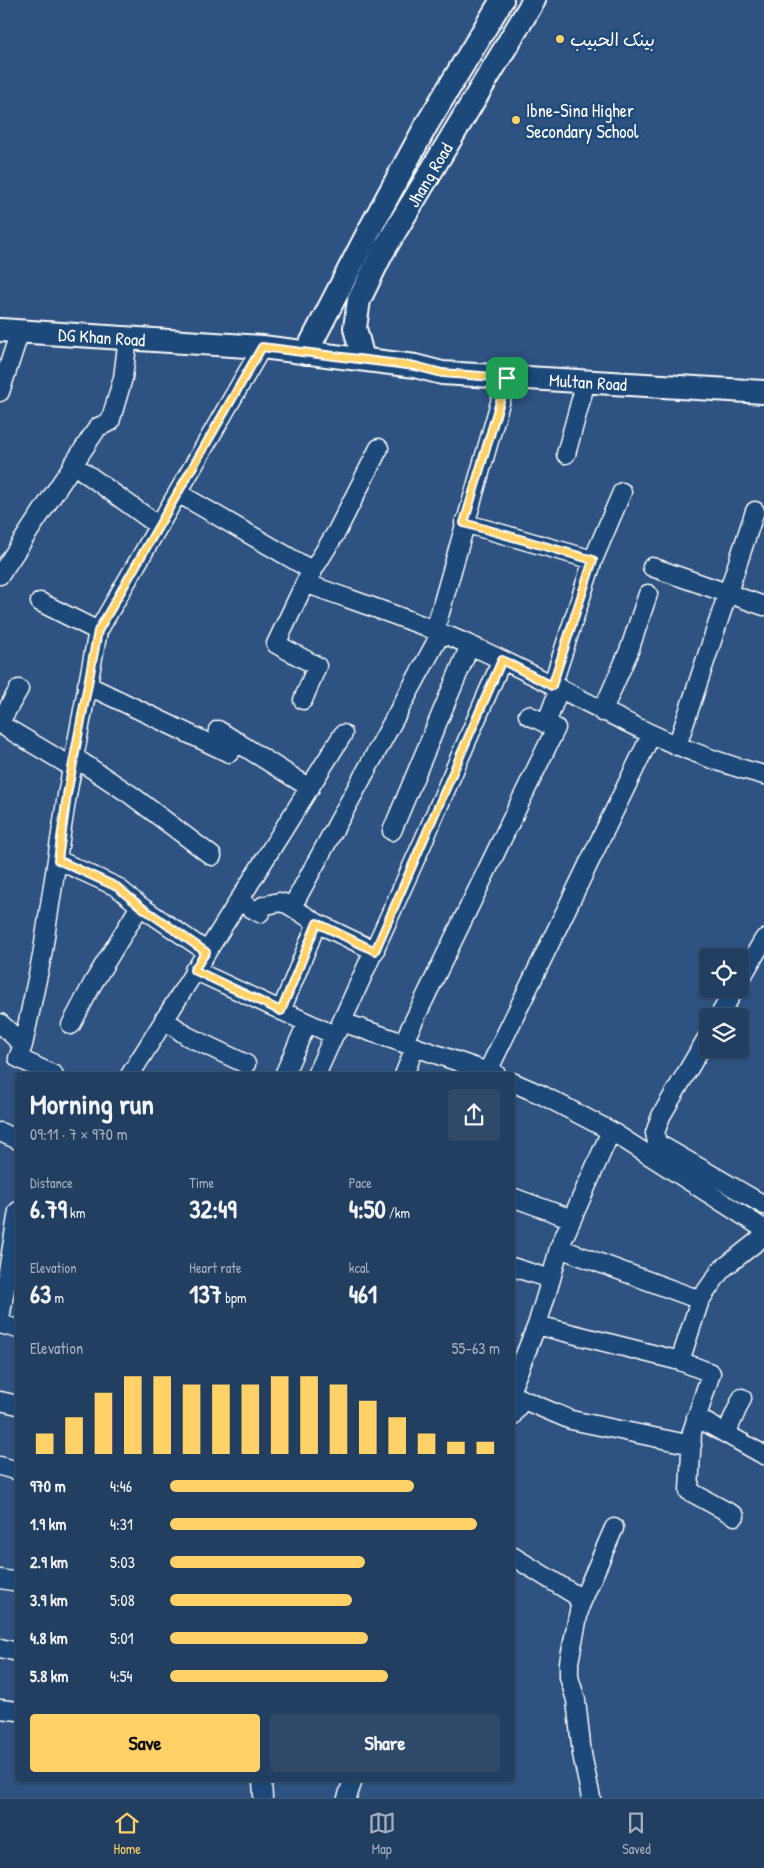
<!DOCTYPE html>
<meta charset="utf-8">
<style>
:root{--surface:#223e61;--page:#2e496a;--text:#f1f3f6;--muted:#a2aebd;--line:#3f5776;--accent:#ffd166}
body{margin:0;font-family:"Patrick Hand","Playpen Sans Arabic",sans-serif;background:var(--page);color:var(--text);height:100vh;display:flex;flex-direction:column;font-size:19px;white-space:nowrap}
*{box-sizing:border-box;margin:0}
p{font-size:16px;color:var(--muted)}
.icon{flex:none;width:28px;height:28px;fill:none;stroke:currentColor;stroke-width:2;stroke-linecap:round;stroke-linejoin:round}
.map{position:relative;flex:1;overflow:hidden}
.details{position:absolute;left:15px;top:1072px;width:500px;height:710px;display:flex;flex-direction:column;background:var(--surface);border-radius:5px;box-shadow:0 1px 4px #0004,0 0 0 1px var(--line)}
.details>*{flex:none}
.fabs{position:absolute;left:699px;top:948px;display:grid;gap:10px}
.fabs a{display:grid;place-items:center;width:50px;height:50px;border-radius:5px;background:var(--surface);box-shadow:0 1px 4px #0004,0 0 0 1px var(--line);font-size:25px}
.pin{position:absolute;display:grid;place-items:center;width:42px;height:42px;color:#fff;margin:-21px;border-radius:10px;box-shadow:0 2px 8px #0006}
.round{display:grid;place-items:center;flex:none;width:52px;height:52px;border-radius:5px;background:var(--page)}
.summary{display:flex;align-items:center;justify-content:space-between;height:85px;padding:0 15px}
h1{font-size:28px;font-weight:700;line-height:38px}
.figures{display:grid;grid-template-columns:repeat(3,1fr);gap:8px;height:85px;padding:5px 15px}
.figures div{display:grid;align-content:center}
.figures b{font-size:25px;font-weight:700}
.figures small{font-size:14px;font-weight:400}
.figures p{font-size:14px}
.chart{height:140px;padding:10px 15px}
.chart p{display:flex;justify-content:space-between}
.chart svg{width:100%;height:90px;margin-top:5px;stroke:var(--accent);stroke-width:6}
.cta{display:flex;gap:10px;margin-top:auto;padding:10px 15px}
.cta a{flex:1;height:58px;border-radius:5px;background:var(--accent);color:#111;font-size:20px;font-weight:700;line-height:58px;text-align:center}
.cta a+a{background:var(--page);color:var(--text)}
ul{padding:0 15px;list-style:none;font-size:16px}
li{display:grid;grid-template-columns:80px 60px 1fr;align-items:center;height:38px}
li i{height:12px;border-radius:6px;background:var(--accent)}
.menu{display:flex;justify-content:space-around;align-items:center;height:70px;border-top:1px solid var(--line);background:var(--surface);font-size:14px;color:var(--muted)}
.menu a{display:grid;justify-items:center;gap:2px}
.menu .current{color:var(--accent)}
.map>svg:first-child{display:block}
</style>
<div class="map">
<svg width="764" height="1798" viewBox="0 0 764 1798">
<rect width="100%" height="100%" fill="#2e5281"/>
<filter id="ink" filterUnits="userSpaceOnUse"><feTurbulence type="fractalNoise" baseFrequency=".02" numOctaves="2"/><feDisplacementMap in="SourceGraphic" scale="10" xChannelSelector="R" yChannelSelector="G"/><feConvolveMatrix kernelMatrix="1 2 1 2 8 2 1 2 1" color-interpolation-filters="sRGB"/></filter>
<g filter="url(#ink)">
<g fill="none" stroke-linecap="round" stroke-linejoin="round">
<g stroke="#fff" stroke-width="21">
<path id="minor" d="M 0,392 L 20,331
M 566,454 L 586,381
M 73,464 L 159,526
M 178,493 L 313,571
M 464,523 L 593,560
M 652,567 L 764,606
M 0,575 L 98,427 L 110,422 L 123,378 L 128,338
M 305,583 C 365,605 425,624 483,651 C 578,694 661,749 764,775
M 40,602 L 98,631
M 435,630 L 507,378
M 87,685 L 229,753 L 238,742
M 552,686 L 593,560 L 622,492
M 303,700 L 317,666 L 276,644 L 305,583 L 337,531 L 379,448
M 602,712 L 629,651 L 648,594
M 0,722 L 19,689
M 0,724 L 72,767
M 546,724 L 559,689
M 218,730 L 310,788
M 677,746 L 755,511
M 74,757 L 131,795 L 212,856
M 392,831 L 470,645
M 58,860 L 117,887 L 140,906 L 206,951
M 238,901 L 260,913 L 263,906 L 279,902 L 287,904 L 317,923 L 375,951
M 292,907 L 441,633
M 194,970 L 334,1035
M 740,980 L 764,939
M 281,1011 L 317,923
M 719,1016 L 735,989
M 164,1019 L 187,1036 L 246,1064
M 342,1022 L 497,1075
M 0,1023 L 23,1045
M 71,1025 L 93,983 L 140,906
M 708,1036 L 661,1116 L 655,1133 L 657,1143 L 764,1205
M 403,1043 L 556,728 L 528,715
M 54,1075 L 18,1058 L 23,1045 L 42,956 L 67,795 L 98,631 L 262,347
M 130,1075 L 343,734
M 284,1075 L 307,1023
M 316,1075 L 334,1035 L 338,1030 L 423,842 L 502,660
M 404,1075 L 415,1047
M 486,1075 L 651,735
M 512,1082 L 542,1095 L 611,1131 L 764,1229
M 0,1132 L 18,1140
M 512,1197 L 572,1219
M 559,1248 L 700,1300
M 512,1267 L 551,1279
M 0,1319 L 18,1211
M 0,1324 L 18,1329
M 537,1325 L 680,1361 L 711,1373 L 692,1432 L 689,1491 L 735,1516
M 680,1361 L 700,1300 L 721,1270 L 764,1236
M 512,1387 L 537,1325 L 551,1279 L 559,1248 L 611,1131
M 512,1395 L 571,1420 L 692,1445
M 0,1401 L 18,1405
M 512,1416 L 522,1400
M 696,1417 L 764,1455
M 726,1434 L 742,1398
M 0,1466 L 18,1471
M 512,1556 L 577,1596 L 580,1606 L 569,1662 L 569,1677 L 576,1700 L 582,1754 L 591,1798
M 0,1579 L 18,1582
M 580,1606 L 614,1528
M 0,1648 L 18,1652
M 0,1709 L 18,1711
M 262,1780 L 263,1798
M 347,1798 L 353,1780"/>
</g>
<g stroke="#fff" stroke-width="26">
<g id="major">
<path id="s1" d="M 0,330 L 262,347 L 415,366 L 442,373 L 764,392"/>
<path d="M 306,353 L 370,229 L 427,124 L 502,0"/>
<path id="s2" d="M 363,359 L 355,328 L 359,300 L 382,253 L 534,0"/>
</g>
</g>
<use href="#minor" stroke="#1f4a7a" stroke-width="18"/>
<use href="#major" stroke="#1f4a7a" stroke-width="22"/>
</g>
</g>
<g fill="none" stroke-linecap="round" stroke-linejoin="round" filter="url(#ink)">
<g stroke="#fff" stroke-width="10">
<path id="route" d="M 262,347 L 415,366 L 442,373 L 507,378 L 464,523 L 593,560 L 552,686 L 502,660 L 375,951 L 317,923 L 281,1011 L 194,970 L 206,952 L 140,906 L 117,887 L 58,860 L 67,795 L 98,631 Z"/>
</g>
<use href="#route" stroke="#ffd166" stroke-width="6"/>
</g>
<g fill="#ffd166" stroke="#1f4a7a" stroke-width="2">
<circle cx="560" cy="39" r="5"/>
<circle cx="516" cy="120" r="5"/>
</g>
<g text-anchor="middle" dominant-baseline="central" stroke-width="5" stroke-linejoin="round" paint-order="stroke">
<g font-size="18" fill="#fff" stroke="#1f4a7a" text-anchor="start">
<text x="570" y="39">بينک الحبيب</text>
<text x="526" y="110">Ibne-Sina Higher<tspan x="526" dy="21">Secondary School</tspan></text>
</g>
<g font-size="18" fill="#fff" stroke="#1f4a7a">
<text stroke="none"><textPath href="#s2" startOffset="204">Jhang Road</textPath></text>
<text stroke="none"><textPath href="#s1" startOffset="102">DG Khan Road</textPath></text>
<text stroke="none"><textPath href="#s1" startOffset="591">Multan Road</textPath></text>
</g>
</g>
</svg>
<div class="fabs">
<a><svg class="icon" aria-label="locate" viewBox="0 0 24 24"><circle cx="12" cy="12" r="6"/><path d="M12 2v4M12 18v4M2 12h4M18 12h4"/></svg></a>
<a><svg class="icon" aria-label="layers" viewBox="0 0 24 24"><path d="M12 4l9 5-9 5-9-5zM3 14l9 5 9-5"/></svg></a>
</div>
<div class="pin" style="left:507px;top:378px;background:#1e9e55"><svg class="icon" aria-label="arrive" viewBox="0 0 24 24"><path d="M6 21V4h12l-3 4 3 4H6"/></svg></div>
<section class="details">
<div class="summary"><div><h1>Morning run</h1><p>09:11 · 7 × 970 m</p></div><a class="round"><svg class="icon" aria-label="share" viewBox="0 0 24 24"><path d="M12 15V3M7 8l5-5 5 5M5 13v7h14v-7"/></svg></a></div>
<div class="figures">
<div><p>Distance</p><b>6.79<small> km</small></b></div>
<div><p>Time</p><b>32:49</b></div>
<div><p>Pace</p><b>4:50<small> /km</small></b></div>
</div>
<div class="figures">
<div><p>Elevation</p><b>63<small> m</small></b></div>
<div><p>Heart rate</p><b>137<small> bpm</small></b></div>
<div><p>kcal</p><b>461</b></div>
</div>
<div class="chart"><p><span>Elevation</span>55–63 m</p>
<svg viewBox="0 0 160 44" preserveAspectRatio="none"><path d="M5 44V34M15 44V26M25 44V14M35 44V6M45 44V6M55 44V10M65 44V10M75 44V10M85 44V6M95 44V6M105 44V10M115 44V18M125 44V26M135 44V34M145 44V38M155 44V38"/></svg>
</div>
<ul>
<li><b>970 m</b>4:46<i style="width:74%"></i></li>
<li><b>1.9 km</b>4:31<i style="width:93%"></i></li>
<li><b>2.9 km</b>5:03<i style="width:59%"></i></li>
<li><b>3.9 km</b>5:08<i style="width:55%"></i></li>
<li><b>4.8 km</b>5:01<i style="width:60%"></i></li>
<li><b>5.8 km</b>4:54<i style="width:66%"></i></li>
</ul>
<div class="cta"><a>Save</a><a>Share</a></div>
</section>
</div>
<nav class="menu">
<a class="current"><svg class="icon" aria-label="home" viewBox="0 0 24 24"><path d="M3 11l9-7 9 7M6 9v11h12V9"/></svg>Home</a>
<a><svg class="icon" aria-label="map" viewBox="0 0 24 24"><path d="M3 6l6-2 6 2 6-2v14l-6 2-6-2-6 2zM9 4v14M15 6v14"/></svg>Map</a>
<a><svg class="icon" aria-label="saved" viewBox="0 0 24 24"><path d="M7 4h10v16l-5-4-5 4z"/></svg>Saved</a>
</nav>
